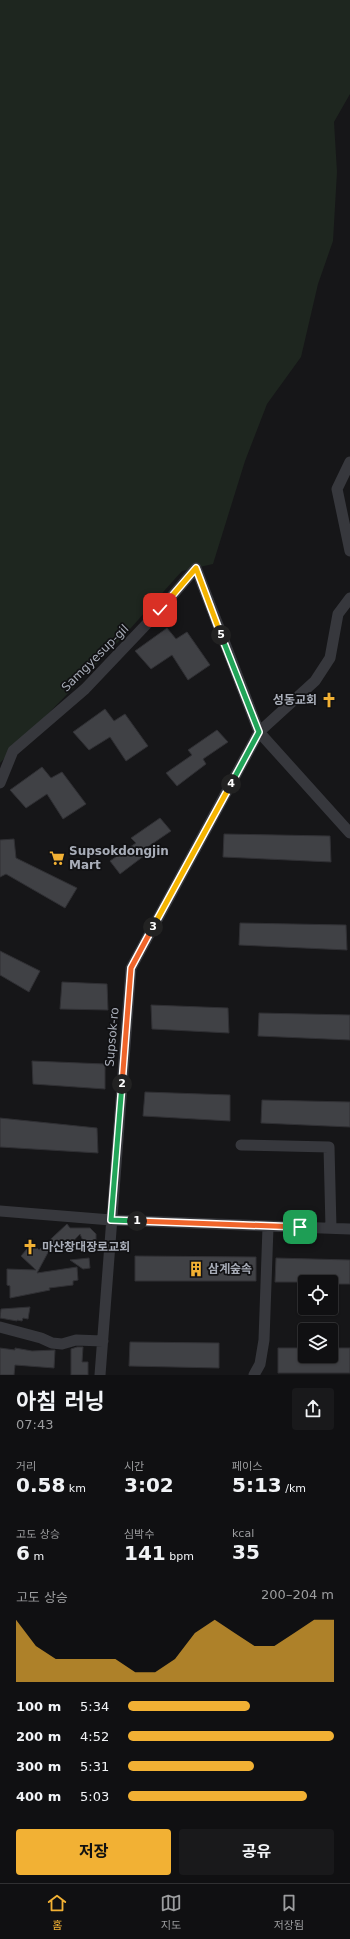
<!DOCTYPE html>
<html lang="ko">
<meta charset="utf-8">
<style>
:root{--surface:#101012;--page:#19191b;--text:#f1f3f6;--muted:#9c9d9f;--line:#303032;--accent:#f2b134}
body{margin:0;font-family:"DejaVu Sans","Noto Sans KR",sans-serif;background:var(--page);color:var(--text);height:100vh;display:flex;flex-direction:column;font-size:15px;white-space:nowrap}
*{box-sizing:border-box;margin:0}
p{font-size:13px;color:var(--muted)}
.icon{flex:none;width:22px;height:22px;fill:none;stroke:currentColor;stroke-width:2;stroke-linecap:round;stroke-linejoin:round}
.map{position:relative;height:1375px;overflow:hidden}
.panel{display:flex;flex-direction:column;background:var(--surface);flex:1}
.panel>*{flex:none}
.fabs{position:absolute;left:298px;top:1275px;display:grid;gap:8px}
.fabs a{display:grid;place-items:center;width:40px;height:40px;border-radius:4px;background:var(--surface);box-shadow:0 1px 3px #0004,0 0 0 1px var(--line);font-size:20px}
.pin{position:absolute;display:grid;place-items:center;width:34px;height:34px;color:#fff;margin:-17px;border-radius:8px;box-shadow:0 2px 6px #0006}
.km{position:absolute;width:20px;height:20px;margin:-10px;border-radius:50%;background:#222;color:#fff;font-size:11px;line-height:20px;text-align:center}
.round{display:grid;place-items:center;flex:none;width:42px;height:42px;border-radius:4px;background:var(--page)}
.overview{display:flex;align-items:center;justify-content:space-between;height:68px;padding:0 16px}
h1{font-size:22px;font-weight:700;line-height:30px}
.metrics{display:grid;grid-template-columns:repeat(3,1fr);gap:6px;height:68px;padding:4px 16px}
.metrics div{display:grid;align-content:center}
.metrics b{font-size:20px;font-weight:700}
.metrics small{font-size:11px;font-weight:400}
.metrics p{font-size:11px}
.chart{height:112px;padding:8px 16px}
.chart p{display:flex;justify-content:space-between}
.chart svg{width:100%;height:72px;margin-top:4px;fill:var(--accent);opacity:.7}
.primary-button{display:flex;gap:8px;margin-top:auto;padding:8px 16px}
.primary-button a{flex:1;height:46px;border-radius:4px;background:var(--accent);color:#111;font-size:16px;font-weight:700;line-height:46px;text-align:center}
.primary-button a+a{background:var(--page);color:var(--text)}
ul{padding:0 16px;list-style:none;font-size:13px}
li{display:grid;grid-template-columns:64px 48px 1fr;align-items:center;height:30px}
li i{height:10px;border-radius:5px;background:var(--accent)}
.tab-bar{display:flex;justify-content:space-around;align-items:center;height:56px;border-top:1px solid var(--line);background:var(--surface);font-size:11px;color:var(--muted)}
.tab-bar a{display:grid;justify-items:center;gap:2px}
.tab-bar .selected{color:var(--accent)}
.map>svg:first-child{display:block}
</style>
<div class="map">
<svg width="350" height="1375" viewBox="0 0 350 1375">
<rect width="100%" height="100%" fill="#161618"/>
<path fill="#1e261f" d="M 0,0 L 350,0 L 350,94 L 334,122 L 337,172 L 333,241 L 318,284 L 301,357 L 267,404 L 245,461 L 213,564 L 182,571 L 121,639 L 0,763 Z"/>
<path fill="#404145" stroke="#303034" d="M 167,628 L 176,639 L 187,632 L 210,665 L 188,680 L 172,655 L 151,669 L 135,651 Z
M 105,709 L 114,721 L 125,714 L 148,746 L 126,761 L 110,737 L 89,750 L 73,732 Z
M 217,730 L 228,742 L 203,759 L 206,764 L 177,786 L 166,773 L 192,755 L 188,750 Z
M 42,767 L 51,778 L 62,772 L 86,804 L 63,819 L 47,794 L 26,808 L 10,790 Z
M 160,818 L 171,831 L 146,848 L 149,852 L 120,874 L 110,861 L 136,843 L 131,838 Z
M 224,834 L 330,836 L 331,862 L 223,857 Z
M 14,839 L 16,858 L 77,888 L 65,908 L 6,874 L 0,877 L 0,840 Z
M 240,923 L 346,925 L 347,950 L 239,945 Z
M 0,951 L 40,971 L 29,992 L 0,975 Z
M 62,982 L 107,984 L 108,1010 L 60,1009 Z
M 151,1005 L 228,1008 L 229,1033 L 152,1029 Z
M 259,1013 L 350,1015 L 350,1040 L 258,1036 Z
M 32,1061 L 105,1064 L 105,1089 L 33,1084 Z
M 145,1092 L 230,1095 L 230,1121 L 143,1116 Z
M 262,1100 L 350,1102 L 350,1127 L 261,1123 Z
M 0,1118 L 97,1128 L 98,1153 L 0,1147 Z
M 67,1224 L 70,1228 L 90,1228 L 96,1234 L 96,1250 L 87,1250 L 80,1234 L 62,1253 L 52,1245 L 37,1273 L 77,1267 L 78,1280 L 73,1281 L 73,1285 L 49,1288 L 50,1290 L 10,1298 L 10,1286 L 7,1285 L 7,1269 L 36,1270 L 21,1256 L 32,1243 L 39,1250 Z
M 135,1256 L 256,1257 L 256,1281 L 135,1281 Z
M 89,1258 L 90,1268 L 83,1269 L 70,1260 Z
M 276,1258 L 350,1260 L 350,1284 L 331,1284 L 331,1282 L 275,1282 Z
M 30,1307 L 28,1319 L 23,1318 L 22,1321 L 17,1320 L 17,1321 L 0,1318 L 1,1309 Z
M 130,1342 L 219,1343 L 219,1368 L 129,1366 Z
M 77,1347 L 83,1347 L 82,1362 L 88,1362 L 88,1375 L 71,1375 L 71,1349 Z
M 0,1348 L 15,1350 L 15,1348 L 32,1351 L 55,1350 L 54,1368 L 15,1365 L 14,1375 L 0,1375 Z
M 278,1348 L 305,1348 L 305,1356 L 331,1356 L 331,1348 L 350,1348 L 350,1373 L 278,1373 Z"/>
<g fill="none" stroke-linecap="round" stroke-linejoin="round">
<path stroke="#37383d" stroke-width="11" d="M 350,462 L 337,489 L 350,551
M 0,783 L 13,751 L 85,689 L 160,610 L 196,568 L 259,732 L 350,833
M 241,1145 L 329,1147 L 331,1228
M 0,1211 L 111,1220 L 350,1229
M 0,1327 L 41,1338 L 52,1343 L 62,1344 L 76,1340 L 103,1341
M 100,1375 L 131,968 L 259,732 L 315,681 L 330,658 L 338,614 L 350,598
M 254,1375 L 260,1364 L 264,1340 L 268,1227"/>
</g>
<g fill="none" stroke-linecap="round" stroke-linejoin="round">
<g stroke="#fff" stroke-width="8">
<path id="split-1" d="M 137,1221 L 300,1227"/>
</g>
<g stroke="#fff" stroke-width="8">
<path id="split-2" d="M 122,1084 L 111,1220 L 137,1221"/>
</g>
<g stroke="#fff" stroke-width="8">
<path id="split-3" d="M 122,1084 L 131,968 L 153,927"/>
</g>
<g stroke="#fff" stroke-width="8">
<path id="split-4" d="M 153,927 L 231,784"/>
</g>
<g stroke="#fff" stroke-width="8">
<path id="split-5" d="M 221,635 L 259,732 L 231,784"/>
</g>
<g stroke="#fff" stroke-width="8">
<path id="split-6" d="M 160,610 L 196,568 L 221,635"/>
</g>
<use href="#split-1" stroke="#f0652b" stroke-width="5"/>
<use href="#split-2" stroke="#22a559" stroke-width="5"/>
<use href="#split-3" stroke="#f0652b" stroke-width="5"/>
<use href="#split-4" stroke="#f5b400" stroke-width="5"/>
<use href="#split-5" stroke="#22a559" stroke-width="5"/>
<use href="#split-6" stroke="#f5b400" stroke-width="5"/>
</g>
<defs>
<g id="church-bare" transform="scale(1.2)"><path d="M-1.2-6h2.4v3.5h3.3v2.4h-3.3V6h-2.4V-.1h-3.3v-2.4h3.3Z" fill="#f2b134" stroke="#111113" stroke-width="2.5" paint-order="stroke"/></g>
<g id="supermarket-bare" transform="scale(1.2)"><path d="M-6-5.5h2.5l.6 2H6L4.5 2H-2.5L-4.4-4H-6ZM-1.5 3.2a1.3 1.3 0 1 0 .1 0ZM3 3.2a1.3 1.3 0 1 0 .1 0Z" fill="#f2b134" stroke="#111113" stroke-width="2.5" paint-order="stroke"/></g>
<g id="building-bare" transform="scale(1.2)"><path d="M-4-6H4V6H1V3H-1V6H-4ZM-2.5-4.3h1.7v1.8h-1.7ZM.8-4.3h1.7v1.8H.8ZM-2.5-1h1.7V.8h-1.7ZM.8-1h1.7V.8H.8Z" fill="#f2b134" stroke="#111113" stroke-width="2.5" paint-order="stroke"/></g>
</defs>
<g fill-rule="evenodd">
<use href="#church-bare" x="329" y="700"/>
<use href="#supermarket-bare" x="57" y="858"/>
<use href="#church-bare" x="30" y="1247"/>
<use href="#building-bare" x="196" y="1269"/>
</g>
<g text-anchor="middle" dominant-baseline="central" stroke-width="3.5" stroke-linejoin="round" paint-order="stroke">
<g font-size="12" fill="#a8adb8" stroke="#111113">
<text transform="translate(95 658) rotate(-45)">Samgyesup-gil</text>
<text transform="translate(112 1037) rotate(-85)">Supsok-ro</text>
</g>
<g font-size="12" font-weight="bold" fill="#a8adb8" stroke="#111113" text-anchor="start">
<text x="317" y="700" text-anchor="end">성동교회</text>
<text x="69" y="851">Supsokdongjin<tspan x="69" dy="14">Mart</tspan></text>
<text x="42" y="1247">마산창대장로교회</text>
<text x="208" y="1269">삼계숲속</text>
</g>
</g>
</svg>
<div class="fabs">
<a><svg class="icon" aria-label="locate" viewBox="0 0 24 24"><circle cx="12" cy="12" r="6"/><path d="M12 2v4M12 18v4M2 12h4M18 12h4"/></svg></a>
<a><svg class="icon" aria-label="layers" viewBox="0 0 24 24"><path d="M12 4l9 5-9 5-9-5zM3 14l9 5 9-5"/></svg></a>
</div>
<div class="pin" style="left:300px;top:1227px;background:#1e9e55"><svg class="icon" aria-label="arrive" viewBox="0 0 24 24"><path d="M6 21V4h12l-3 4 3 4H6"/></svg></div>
<div class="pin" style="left:160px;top:610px;background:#d93025"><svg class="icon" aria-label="check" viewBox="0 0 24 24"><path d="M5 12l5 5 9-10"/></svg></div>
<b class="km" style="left:137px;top:1221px">1</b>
<b class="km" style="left:122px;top:1084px">2</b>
<b class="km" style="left:153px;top:927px">3</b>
<b class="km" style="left:231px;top:784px">4</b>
<b class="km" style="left:221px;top:635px">5</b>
</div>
<section class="panel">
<div class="overview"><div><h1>아침 러닝</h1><p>07:43</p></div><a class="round"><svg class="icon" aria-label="share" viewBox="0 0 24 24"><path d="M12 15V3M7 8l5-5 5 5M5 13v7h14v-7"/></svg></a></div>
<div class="metrics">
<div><p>거리</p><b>0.58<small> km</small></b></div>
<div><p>시간</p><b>3:02</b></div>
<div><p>페이스</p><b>5:13<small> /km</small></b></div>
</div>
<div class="metrics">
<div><p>고도 상승</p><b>6<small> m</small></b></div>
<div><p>심박수</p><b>141<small> bpm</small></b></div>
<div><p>kcal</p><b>35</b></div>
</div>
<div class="chart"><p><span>고도 상승</span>200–204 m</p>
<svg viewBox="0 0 160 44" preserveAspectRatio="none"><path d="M0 44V6L10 22L20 30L30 30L40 30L50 30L60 38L70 38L80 30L90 14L100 6L110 14L120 22L130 22L140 14L150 6L160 6V44z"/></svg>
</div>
<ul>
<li><b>100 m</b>5:34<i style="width:59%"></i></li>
<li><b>200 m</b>4:52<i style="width:100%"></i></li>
<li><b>300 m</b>5:31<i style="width:61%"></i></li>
<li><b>400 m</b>5:03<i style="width:87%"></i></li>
</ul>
<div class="primary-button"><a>저장</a><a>공유</a></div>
</section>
<nav class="tab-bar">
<a class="selected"><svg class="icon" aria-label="home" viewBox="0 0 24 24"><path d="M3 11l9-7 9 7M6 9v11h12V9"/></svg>홈</a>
<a><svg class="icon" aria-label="map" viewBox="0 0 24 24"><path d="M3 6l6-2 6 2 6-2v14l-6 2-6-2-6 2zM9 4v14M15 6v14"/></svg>지도</a>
<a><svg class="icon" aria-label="saved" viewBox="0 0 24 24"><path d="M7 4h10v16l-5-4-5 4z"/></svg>저장됨</a>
</nav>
